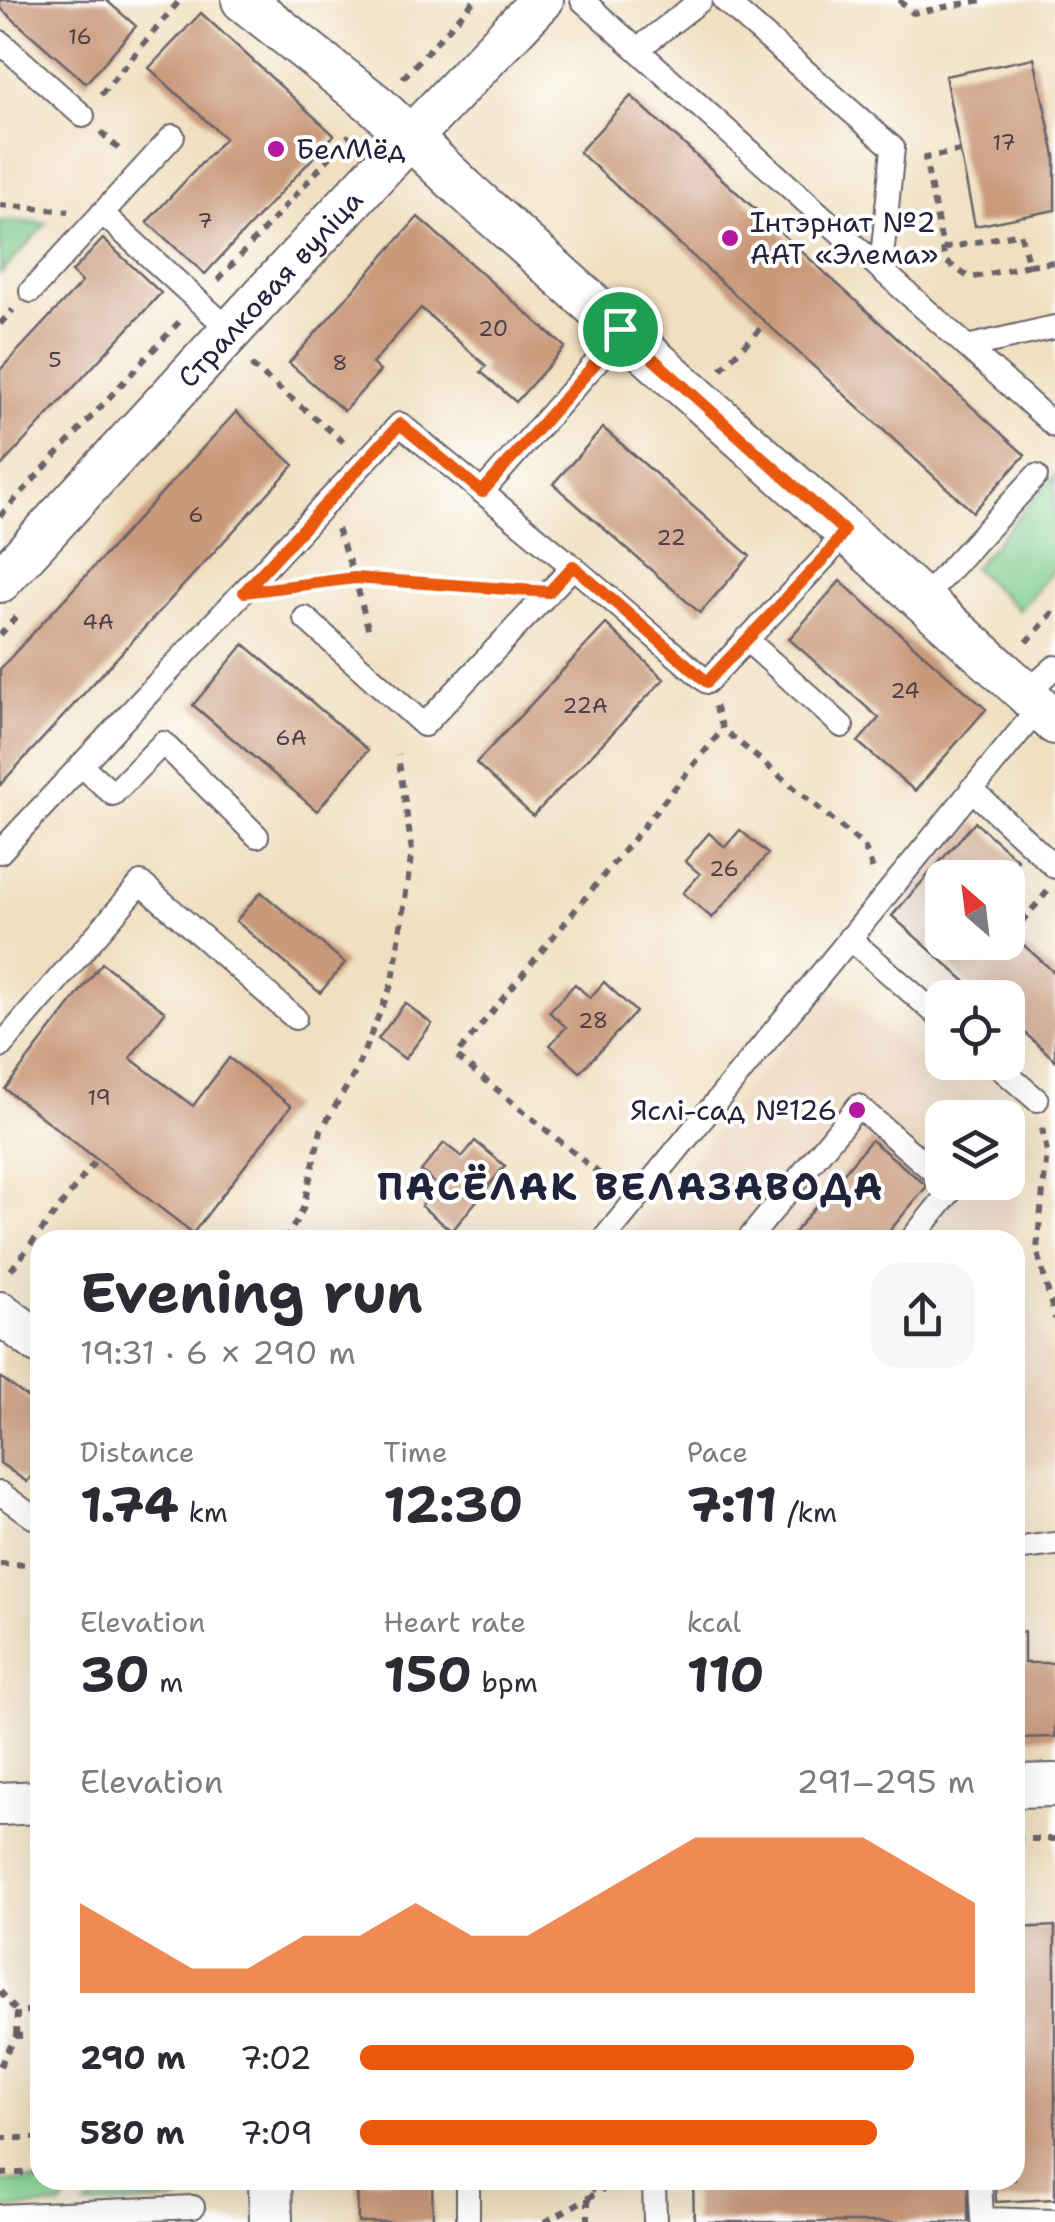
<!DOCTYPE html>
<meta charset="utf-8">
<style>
:root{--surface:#fff;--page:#f7f7f7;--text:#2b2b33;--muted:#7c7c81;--accent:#ea580c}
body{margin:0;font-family:"Shantell Sans",sans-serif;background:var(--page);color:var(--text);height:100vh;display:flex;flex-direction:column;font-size:38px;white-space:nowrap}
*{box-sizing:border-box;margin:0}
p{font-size:32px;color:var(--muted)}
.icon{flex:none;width:55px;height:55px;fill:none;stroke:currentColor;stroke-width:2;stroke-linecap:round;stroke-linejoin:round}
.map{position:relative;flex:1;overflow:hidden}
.sheet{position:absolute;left:30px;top:1230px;width:995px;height:960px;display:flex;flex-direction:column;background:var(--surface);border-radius:30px;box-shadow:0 10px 40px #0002}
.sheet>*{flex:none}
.needle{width:65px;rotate:332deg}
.tools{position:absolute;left:925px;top:860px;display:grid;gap:20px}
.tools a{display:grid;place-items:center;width:100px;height:100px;border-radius:20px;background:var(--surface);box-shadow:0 10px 40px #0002;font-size:50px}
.pin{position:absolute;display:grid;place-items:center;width:85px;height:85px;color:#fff;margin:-42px;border:5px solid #fff;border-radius:50%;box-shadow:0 2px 10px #0007}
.round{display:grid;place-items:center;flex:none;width:105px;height:105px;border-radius:30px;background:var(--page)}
.summary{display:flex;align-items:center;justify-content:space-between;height:170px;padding:0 50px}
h1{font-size:55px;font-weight:700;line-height:75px}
.figures{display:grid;grid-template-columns:repeat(3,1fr);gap:15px;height:170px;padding:10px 50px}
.figures div{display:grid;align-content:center}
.figures b{font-size:50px;font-weight:700}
.figures small{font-size:28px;font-weight:400}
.figures p{font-size:28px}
.chart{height:280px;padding:20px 50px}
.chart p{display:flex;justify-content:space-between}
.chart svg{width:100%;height:180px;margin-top:10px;fill:var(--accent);opacity:.7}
ul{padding:0 50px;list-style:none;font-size:32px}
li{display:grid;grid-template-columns:160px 120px 1fr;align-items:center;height:75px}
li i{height:25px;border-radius:12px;background:var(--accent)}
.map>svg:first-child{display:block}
</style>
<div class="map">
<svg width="1055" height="2222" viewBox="0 0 1055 2222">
<rect width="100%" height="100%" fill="#fff"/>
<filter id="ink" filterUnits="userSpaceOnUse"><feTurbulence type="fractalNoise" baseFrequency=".01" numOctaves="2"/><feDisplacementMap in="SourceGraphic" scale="20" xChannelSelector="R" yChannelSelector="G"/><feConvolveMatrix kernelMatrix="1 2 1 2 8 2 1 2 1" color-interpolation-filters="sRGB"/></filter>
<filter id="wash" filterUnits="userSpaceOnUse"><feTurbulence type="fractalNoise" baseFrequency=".0048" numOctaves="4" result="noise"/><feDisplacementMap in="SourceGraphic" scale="40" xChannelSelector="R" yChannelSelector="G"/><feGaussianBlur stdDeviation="2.25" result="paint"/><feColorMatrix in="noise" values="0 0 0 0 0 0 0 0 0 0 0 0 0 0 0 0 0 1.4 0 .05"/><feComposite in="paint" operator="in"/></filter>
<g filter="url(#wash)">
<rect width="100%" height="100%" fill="#f0e0c1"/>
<path fill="#ebd2b8" d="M 829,988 L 977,1103 L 986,1117 L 942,1118 L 942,1182 L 1008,1182 L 1008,1150 L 1020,1170 L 1013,1240 L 628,1240 Z
M 1015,1272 L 1055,1366 L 1055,1465 L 1015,1470 Z"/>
<path fill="#7fcc8b" stroke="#507763" stroke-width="2.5" d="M 0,221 L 47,223 L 0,274 Z
M 1055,475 L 1055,568 L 1019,611 L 973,568 Z
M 40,2180 L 78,2180 L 62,2206 L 0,2209 L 0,2182 Z
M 120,2180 L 178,2180 L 181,2195 L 176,2201 L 86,2206 Z"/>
<g id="blocks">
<path fill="#c9997a" d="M 0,0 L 106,0 L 136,26 L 86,83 L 0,8 Z
M 201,13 L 334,135 L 205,274 L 147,222 L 225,138 L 149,68 Z
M 1034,58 L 1055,156 L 1055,210 L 975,226 L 945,76 Z
M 631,96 L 1025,455 L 973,512 L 579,152 Z
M 418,217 L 565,347 L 516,402 L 481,372 L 486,366 L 421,308 L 372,364 L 380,371 L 344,411 L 289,363 Z
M 103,239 L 161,293 L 0,467 L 0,370 L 82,282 L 72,272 Z
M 236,412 L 294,465 L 0,785 L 0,669 Z
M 603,428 L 750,556 L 700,613 L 553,484 Z
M 840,581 L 986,709 L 915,791 L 858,742 L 879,718 L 789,639 Z
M 606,624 L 664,679 L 533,816 L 476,763 Z
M 244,644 L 368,750 L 317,811 L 193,705 Z
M 975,822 L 1018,860 L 1002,878 L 942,878 L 942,942 L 1008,942 L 1008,931 L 1055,973 L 1055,1060 L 1008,1018 L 1008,998 L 984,998 L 892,916 Z
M 740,830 L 768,854 L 712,918 L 683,893 L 700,874 L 685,861 L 709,833 L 725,847 Z
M 261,892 L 345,963 L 320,993 L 236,921 Z
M 102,963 L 165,1012 L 130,1058 L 193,1106 L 229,1058 L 291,1106 L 193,1233 L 5,1089 Z
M 604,982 L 636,1012 L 580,1072 L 550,1045 L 566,1027 L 549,1012 L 575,984 L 590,998 Z
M 405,1003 L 432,1024 L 405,1059 L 378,1039 Z
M 871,1140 L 927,1186 L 882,1240 L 788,1240 Z
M 475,1141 L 505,1166 L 452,1231 L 421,1206 L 438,1186 L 421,1171 L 444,1143 L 462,1157 Z
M 0,1377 L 40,1407 L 40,1464 L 27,1482 L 0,1463 Z
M 1015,1632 L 1024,1632 L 1024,1663 L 1055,1663 L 1055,1737 L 1015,1738 Z
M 1055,1926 L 1055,2199 L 996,2202 L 995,2180 L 1015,2180 L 1015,1928 Z
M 357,2180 L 432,2180 L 433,2222 L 358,2222 Z
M 693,2180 L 968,2180 L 968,2222 L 694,2222 Z"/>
</g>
</g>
<g filter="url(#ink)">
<use href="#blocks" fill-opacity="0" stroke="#6a646a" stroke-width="2.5"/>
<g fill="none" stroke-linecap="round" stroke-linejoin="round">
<g stroke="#6a646a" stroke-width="26">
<path id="lane" d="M 582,0 L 1055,426
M 724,0 L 893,148 L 881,268
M 0,42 L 83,116
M 638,49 L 701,0
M 102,213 L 232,332
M 31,291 L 173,136
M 967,347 L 1055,327
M 482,492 L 600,358 L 620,329
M 921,601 L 1036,476
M 305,618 L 424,725 L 573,567
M 746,639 L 842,726
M 1026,693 L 1055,667
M 81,765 L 113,794 L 163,743 L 257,836
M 971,789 L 1055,867
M 0,852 L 400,424 L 573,567 L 707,682 L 827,555 L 844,531
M 849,938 L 942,1019
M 0,1047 L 141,883 L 295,1018
M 993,1062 L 1037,1100
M 603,1240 L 1039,708
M 748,1240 L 858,1106 L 942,1179
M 911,1240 L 953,1188 L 947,1182
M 0,1493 L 33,1517
M 1015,1549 L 1055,1544
M 468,2180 L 468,2222
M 654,2180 L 655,2222
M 980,2180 L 982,2219 L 1055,2221
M 0,2216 L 193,2207"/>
</g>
<g stroke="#6a646a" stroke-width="46">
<g id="street">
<path d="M 243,0 L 377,106 L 464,189 L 1026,693 L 1055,723"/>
<path id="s1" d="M 0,581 L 384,165 L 542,0"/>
<path d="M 0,1313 L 40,1343"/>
<path d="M 1015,1786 L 1055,1785"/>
<path d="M 0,1804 L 40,1802"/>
<path d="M 270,2180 L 271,2222"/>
</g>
</g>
<path stroke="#6a646a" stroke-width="6" stroke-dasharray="8 8" stroke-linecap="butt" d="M 899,0 L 913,13 L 983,0
M 403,78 L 475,0
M 101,95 L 180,0
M 101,132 L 121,151
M 0,205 L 69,211
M 943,249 L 1020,233 L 1029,265 L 970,278 L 945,261 L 943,249 L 925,158 L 960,151
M 1029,265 L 1055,262
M 218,280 L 350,135
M 0,324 L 13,310
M 251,365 L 345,443
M 721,369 L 766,323
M 0,516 L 179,322
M 337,529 L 355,578 L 370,636
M 285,587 L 355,578 L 512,590
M 0,635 L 17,616
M 1027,642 L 1055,610
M 715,706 L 723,729 L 864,846 L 873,870
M 1011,934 L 1048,891
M 1042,1128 L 1047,1152 L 1037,1249 L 1055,1319
M 612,1184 L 456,1056 L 723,729
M 283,1240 L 289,1234 L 303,1209 L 321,1130 L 355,1073 L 393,981 L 412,851 L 398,755
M 11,1270 L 97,1159
M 0,1564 L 40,1565
M 1015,1839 L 1055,1839
M 0,1991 L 17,2012
M 16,2036 L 17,2012 L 40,2010
M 0,2066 L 16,2036 L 40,2035
M 0,2138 L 40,2138
M 0,2174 L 40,2172
M 545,2222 L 620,2180
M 588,2222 L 588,2197 L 599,2180"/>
<use href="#lane" stroke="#fff" stroke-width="22"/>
<use href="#street" stroke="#fff" stroke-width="42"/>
</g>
</g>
<g fill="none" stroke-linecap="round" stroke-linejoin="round" filter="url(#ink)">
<g stroke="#fff" stroke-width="20">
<path id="route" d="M 620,329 L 844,531 L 827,555 L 707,682 L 573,566 L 549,592 L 355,578 L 244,592 L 400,424 L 482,492 L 600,358 Z"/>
</g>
<use href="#route" stroke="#ea580c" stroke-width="12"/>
</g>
<g fill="#b5179e" stroke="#fff" stroke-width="4">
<circle cx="276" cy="149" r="10"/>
<circle cx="730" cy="238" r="10"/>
<circle cx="857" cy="1110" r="10"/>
</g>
<g text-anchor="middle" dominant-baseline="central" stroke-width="8" stroke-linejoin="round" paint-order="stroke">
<g font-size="22" fill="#4c404b">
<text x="80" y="36">16</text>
<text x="1004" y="142">17</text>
<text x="205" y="220">7</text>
<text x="493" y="328">20</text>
<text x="55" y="359">5</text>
<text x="340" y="362">8</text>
<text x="196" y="514">6</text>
<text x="671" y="537">22</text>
<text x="98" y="621">4А</text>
<text x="905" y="690">24</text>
<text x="585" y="705">22А</text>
<text x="291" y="737">6А</text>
<text x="724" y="868">26</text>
<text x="593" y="1020">28</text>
<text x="99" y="1097">19</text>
</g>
<g font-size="28" fill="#22223b" stroke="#fff" text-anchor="start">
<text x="296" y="149">БелМёд</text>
<text x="750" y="222">Інтэрнат №2<tspan x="750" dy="32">ААТ «Элема»</tspan></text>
<text x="837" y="1110" text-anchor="end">Яслі-сад №126</text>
</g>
<g font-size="28" fill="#22223b" stroke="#fff">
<text stroke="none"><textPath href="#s1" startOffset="398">Стралковая вуліца</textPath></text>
</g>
<g font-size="38" font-weight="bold" letter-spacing="2.5" fill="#22223b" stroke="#fff">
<text x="631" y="1186">ПАСЁЛАК ВЕЛАЗАВОДА</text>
</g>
</g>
</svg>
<div class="tools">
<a><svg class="needle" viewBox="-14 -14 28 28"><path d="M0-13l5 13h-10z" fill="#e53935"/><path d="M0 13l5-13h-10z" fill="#7c7c81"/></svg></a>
<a><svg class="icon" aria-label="locate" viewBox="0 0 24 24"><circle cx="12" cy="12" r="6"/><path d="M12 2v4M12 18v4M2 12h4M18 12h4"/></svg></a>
<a><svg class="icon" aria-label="layers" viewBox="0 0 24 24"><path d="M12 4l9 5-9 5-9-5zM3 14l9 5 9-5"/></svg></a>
</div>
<div class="pin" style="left:620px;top:329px;background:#1e9e55"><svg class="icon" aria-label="arrive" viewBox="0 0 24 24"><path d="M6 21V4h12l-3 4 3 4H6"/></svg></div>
<section class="sheet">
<div class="summary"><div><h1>Evening run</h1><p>19:31 · 6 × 290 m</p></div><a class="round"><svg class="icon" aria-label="share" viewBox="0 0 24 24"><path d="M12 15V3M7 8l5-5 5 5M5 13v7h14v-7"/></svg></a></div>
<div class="figures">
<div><p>Distance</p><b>1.74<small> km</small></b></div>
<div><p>Time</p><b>12:30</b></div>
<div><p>Pace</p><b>7:11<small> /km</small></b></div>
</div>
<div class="figures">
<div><p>Elevation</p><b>30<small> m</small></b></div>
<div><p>Heart rate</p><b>150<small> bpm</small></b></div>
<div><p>kcal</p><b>110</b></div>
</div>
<div class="chart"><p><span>Elevation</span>291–295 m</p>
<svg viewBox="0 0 160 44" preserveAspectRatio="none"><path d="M0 44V22L10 30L20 38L30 38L40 30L50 30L60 22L70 30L80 30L90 22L100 14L110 6L120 6L130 6L140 6L150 14L160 22V44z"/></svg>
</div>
<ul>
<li><b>290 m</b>7:02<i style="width:90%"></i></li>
<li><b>580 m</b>7:09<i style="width:84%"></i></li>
</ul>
</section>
</div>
